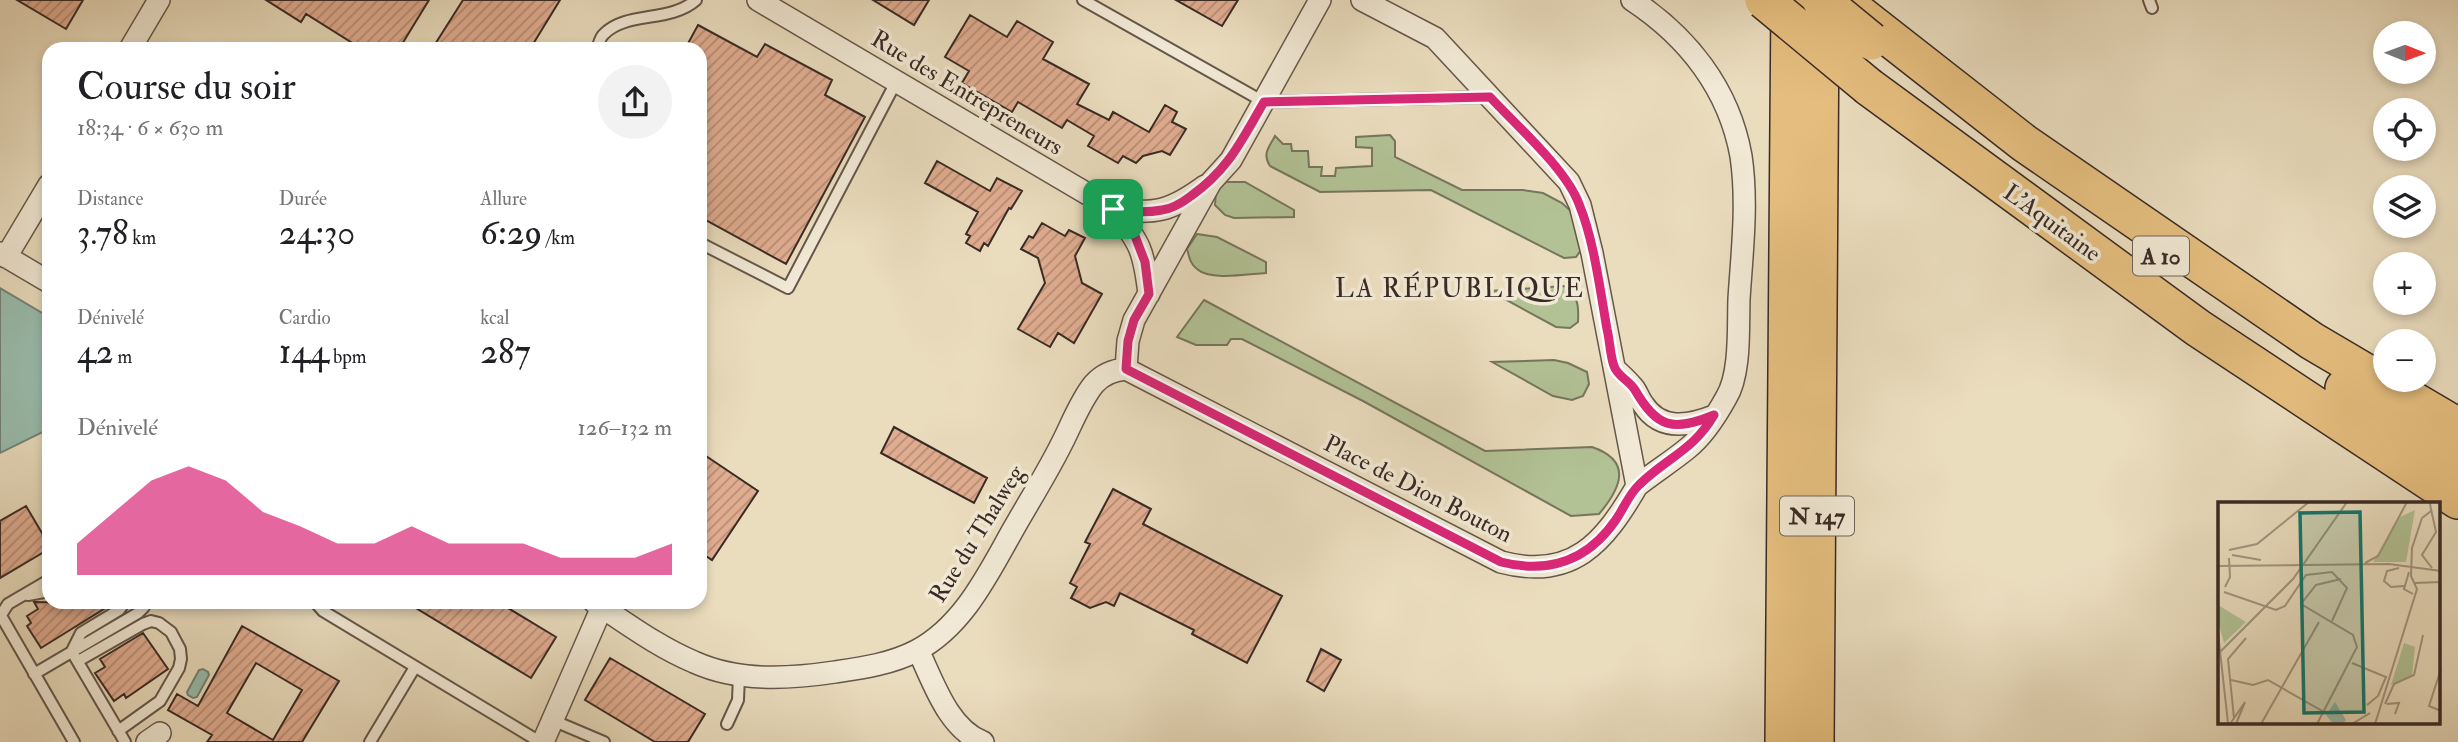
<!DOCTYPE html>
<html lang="fr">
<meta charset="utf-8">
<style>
:root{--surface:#fff;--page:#f2f2f2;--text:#202124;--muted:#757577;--accent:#db2777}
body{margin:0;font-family:"IM FELL Double Pica",serif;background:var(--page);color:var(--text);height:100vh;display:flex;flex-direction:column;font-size:26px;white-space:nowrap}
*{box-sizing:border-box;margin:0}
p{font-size:23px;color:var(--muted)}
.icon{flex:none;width:38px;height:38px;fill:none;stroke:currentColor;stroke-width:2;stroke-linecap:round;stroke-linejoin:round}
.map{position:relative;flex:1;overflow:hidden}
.drawer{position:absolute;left:42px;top:42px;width:665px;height:567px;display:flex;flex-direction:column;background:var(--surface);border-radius:21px;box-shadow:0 4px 10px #0003}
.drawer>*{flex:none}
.needle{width:46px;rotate:91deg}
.tools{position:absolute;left:2373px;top:21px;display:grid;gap:14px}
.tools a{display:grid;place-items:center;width:63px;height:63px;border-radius:50%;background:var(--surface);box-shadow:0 4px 10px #0003;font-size:35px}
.pin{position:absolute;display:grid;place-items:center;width:60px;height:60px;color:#fff;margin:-30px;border-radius:14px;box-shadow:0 4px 10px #0006}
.round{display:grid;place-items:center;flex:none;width:74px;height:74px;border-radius:37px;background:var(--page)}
.overview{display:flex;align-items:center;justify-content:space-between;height:119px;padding:0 35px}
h1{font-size:38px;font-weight:600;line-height:52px}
.stats{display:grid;grid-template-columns:repeat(3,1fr);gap:10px;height:119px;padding:7px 35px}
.stats div{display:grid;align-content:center}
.stats b{font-size:35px;font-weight:600}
.stats small{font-size:19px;font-weight:400}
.stats p{font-size:19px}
.chart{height:196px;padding:14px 35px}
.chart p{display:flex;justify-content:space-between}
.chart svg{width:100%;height:126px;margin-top:7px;fill:var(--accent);opacity:.7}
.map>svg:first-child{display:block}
</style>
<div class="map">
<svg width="2458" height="742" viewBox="0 0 2458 742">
<defs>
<pattern id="building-hatch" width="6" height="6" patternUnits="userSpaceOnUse" patternTransform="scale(1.75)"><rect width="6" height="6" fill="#e1ad91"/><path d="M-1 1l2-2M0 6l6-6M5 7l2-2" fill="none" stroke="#b78d76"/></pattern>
</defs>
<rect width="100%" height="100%" fill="#eaddbe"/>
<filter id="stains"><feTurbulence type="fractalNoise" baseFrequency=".00286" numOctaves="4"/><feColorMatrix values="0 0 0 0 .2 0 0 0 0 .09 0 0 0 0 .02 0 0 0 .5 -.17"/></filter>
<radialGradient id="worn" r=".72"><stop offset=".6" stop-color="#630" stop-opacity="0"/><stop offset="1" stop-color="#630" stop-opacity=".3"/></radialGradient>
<path fill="#b2c295" stroke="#76765d" stroke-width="2" d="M 1390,135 L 1395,141 L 1395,157 L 1462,190 L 1523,190 L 1543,193 L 1562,203 L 1575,215 L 1581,250 L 1576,257 L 1564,258 L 1431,190 L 1320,192 L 1270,166 C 1262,154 1269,147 1275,136 L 1283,144 L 1291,144 L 1292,151 L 1308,151 L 1309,167 L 1322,167 L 1321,176 L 1335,176 L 1336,168 L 1372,166 L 1372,148 L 1356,147 L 1356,137 Z
M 1226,182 L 1245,182 L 1294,210 L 1294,217 L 1234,218 L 1225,215 L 1215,205 L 1216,191 Z
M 1197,234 L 1217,237 L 1266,262 L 1266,273 C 1248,274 1210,281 1197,269 C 1190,264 1189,256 1187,249 Z
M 1564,286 C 1578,296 1579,305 1578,322 L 1570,328 L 1556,327 L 1490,291 Z
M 1204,300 L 1485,451 L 1592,447 C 1633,461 1621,488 1599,514 L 1571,516 L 1363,401 L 1242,339 L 1231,339 L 1227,345 L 1196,345 L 1177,337 Z
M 1554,360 L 1568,363 L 1587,372 L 1589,384 L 1583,396 L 1572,400 L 1553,396 L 1492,362 Z"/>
<path fill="#98bdad" stroke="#728277" stroke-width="2" d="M 0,288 L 49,317 L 49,429 L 0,453 Z
M 203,669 L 208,672 L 209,675 L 197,697 L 193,698 L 188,695 L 187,692 L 199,670 Z"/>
<path fill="url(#building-hatch)" stroke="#392a25" stroke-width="2" fill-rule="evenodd" d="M 17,0 L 83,0 L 66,29 Z
M 266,0 L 429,0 L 399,49 L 362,49 L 306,14 L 301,22 Z
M 463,0 L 560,0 L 530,49 L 432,49 Z
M 873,0 L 929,0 L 914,25 Z
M 1176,0 L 1238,0 L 1222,26 Z
M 970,15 L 1007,37 L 1017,21 L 1053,42 L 1043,59 L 1089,84 L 1077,104 L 1109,120 L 1113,112 L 1149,132 L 1165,105 L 1177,112 L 1172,122 L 1186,129 L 1170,155 L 1162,151 L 1143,156 L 1136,163 L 1123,156 L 1118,163 L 1088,146 L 1094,136 L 1067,120 L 1062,128 L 1018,102 L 1012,112 L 962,83 L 969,71 L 945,57 Z
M 698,25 L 757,57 L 765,44 L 832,80 L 825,95 L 865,117 L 786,264 L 700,217 L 700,49 L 685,49 Z
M 937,161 L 990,191 L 997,178 L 1022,191 L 1011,209 L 1009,208 L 988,246 L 984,243 L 980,251 L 966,243 L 970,236 L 966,234 L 978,212 L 925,183 Z
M 1042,223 L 1065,236 L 1069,230 L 1085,238 L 1075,256 L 1082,283 L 1102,294 L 1074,343 L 1058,333 L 1050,347 L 1018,329 L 1045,283 L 1038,258 L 1021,249 L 1029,236 L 1033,238 Z
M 894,427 L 987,478 L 974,503 L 881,453 Z
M 700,452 L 758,491 L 712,560 L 700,552 Z
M 1113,489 L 1151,509 L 1143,524 L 1282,596 L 1247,663 L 1192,634 L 1194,630 L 1120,593 L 1114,606 L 1106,602 L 1090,608 L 1071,598 L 1077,587 L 1070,583 L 1090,544 L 1085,542 Z
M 26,506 L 49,545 L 49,549 L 0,578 L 0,521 Z
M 34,602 L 84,603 L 115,602 L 41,648 L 27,626 L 31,623 L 27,616 L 38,609 Z
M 406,602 L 498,602 L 556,637 L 531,678 Z
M 242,626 L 339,681 L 302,742 L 207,742 L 212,735 L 168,710 L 177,694 L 198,706 ZM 256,663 L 302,690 L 273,740 L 227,713 Z
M 143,633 L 168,669 L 126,698 L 124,694 L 114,701 L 95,673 L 105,667 L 100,659 Z
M 1321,649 L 1341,660 L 1324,691 L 1307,681 Z
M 610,658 L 705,714 L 688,742 L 655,742 L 585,700 Z"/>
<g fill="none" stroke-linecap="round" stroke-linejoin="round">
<g stroke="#65574b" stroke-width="14">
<path id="lane" d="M 1083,0 L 1264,102 L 1488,97
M 2149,0 L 2152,8
M 597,49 C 599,44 600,37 604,34 C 626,11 670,23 696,0
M 700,243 L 788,288 L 896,82
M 28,595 L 49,591
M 315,602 L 323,611 L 540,742
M 0,614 L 74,742
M 1,615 L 8,604 L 49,580
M 72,651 L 81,633 L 119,610 L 125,602
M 75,657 L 125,742
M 78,661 L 143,624 L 151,621 L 159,623 L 171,632 L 180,649 L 181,659 L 179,668 L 160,701 L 118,731
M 34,674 L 138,613 L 144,607 L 145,602
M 552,720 L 604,742
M 727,724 L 738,700 L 739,675
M 370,742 L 415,667"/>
</g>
<g stroke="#65574b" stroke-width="24">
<path id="street" d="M 758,0 L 1113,209 C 1140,242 1144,251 1149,294
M 1632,0 C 1688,37 1729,89 1741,156 C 1748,203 1742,252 1739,299 C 1738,327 1741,374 1726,398 C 1716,416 1703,436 1688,448 C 1671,462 1653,473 1637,486
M 130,49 L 159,0
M 1113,209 C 1155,215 1171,211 1205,186
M 0,253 L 49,282
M 6,257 L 49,185
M 1126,369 L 1501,562 C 1572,581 1604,543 1637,486 L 1592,253 L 1580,205 L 1569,182 L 1435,38 L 1362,0
M 1126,369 L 1128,341 L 1134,320 L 1211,182 L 1231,160 L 1320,0
M 1615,369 C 1620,374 1626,379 1631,385 C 1637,390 1638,398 1643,404 C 1660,431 1689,426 1714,416
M 594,602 C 626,623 658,647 694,662 C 738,682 788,679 835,672 C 862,668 891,664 916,651 C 964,626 989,572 1014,528 C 1030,500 1047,473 1061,445 C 1071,426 1080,401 1094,384 C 1103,374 1113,370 1126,369
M 918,650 C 933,681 948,729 983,742
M 147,742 L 160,733
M 543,742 L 602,607"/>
</g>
<g stroke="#392a25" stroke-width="40">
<path id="highway" d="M 1849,6 L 2024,143 L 2312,341 L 2458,427
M 1869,87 L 2198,328 L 2458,500
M 2344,388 L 2458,462
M 1784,742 L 1790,0
M 1815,742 L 1820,22"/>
</g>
<use href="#lane" stroke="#f1e9d5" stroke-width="10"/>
<use href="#street" stroke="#f1e9d5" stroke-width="21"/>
<use href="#highway" stroke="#e5be7f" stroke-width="37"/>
<g stroke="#392a25" stroke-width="40" stroke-linecap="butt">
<path id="highway-bridge" d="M 1764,0 L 1869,87
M 1821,0 L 1871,41"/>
</g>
<use href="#highway-bridge" stroke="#e5be7f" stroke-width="37"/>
</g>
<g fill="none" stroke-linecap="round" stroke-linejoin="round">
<g stroke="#fff" stroke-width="14">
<path id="route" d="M 1490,97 C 1517,126 1566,169 1579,204 C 1594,240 1600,290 1607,329 C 1610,341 1610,355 1614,366 C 1617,376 1630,381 1635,390 C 1657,428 1673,432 1714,415 C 1693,451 1666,458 1639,485 C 1629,494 1623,510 1615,521 C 1587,561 1548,574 1501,562 L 1126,369 L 1128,341 L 1134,320 L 1149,294 L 1145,262 L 1135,236 L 1113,209 C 1129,212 1146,213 1162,210 C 1172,209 1183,202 1191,196 C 1229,169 1241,141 1264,102 Z"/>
</g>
<use href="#route" stroke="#db2777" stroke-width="9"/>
</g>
<g text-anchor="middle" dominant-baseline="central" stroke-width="7" stroke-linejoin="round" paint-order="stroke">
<g fill="#f1e9d5" stroke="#70635a" stroke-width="2">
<rect x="2133" y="236.5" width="56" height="39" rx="5"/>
<rect x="1780" y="496.5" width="74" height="39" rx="5"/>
</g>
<g font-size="23" font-weight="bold" fill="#392a25">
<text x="2161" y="256">A 10</text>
<text x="1817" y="516">N 147</text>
</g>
<g font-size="24" fill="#392a25" stroke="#f1e9d5">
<text transform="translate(967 93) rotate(31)">Rue des Entrepreneurs</text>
<text transform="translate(2052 223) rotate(36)">L'Aquitaine</text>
<text transform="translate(1418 489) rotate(27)">Place de Dion Bouton</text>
<text transform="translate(977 534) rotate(-58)">Rue du Thalweg</text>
</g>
<g font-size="26" letter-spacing="2" fill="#392a25" stroke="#f1e9d5">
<text x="1460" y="289">LA RÉPUBLIQUE</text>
</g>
</g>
<g transform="translate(2218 502)">
<rect width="222" height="222" fill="#eaddbe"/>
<path d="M 197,8 L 188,60 L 155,60 L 182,15 ZM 0,103 L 28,120 L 6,141 L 1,123 ZM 186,141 L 197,145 L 194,174 L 173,183 Z" fill="#b2c295"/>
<path d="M 117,200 L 128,218 L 125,222 L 115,222 L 108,213 Z" fill="#98bdad"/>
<path fill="none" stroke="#a39581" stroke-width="2" d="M 213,7 L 218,30 L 204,53 L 214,66M 11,48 L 39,42 L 91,0M 14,53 L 43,58M 147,61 L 160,54 L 189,0M 0,64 L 171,62 L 223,69M 181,66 L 169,69 L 166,79 L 173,85 L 186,84M 191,70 L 186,87 L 195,92M 197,81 L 223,80M 7,85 L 12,75 L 11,56M 6,90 L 58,108 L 67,104 L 88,73 L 114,70 L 129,86 L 114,119M 0,131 L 10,221M 0,152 L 75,77 L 129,0M 134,161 L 168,175 L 160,194 L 149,203M 223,167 L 211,204 L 223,209M 13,178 L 35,183 L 50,178 L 106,210M 167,202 L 176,182 L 196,173 L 205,133M 169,202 L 181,201 L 177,212M 16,216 L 10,157 L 28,136M 12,222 L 27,200 L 18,222M 43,222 L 101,120M 99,222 L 139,145 L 135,133 L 83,102 L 98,83 L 123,77M 134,222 L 152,211M 157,222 L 199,87 L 193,74 L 194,46 L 204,16 L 213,9 L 212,0"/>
<path fill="#0f766e" fill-opacity="0.15" stroke="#0f766e" stroke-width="3.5" d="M 142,10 L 146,210 L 86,211 L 82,11 Z"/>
<rect width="222" height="222" fill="none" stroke="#392a25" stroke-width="3.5"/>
</g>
<rect width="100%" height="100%" filter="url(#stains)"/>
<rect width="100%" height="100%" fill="url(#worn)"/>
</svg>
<div class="tools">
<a><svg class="needle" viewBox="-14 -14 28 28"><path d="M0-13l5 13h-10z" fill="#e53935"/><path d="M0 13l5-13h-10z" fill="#757577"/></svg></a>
<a><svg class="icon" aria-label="locate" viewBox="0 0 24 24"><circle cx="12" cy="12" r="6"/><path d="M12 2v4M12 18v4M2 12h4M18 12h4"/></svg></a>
<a><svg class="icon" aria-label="layers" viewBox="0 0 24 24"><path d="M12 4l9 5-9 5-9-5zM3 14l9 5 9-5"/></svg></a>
<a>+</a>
<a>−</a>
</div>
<div class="pin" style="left:1113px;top:209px;background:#1e9e55"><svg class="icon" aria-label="arrive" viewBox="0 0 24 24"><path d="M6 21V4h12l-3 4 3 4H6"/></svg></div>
<section class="drawer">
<div class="overview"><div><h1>Course du soir</h1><p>18:34 · 6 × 630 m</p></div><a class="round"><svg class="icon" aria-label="share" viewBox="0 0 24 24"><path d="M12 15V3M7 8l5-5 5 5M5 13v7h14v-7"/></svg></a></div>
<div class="stats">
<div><p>Distance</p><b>3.78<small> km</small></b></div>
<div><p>Durée</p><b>24:30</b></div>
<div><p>Allure</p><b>6:29<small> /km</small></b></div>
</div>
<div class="stats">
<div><p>Dénivelé</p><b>42<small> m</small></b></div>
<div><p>Cardio</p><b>144<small> bpm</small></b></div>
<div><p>kcal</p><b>287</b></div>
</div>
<div class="chart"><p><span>Dénivelé</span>126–132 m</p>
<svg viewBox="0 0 160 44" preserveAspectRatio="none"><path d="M0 44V33L10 22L20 11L30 6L40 11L50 22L60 27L70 33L80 33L90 27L100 33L110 33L120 33L130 38L140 38L150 38L160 33V44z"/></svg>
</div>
</section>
</div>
